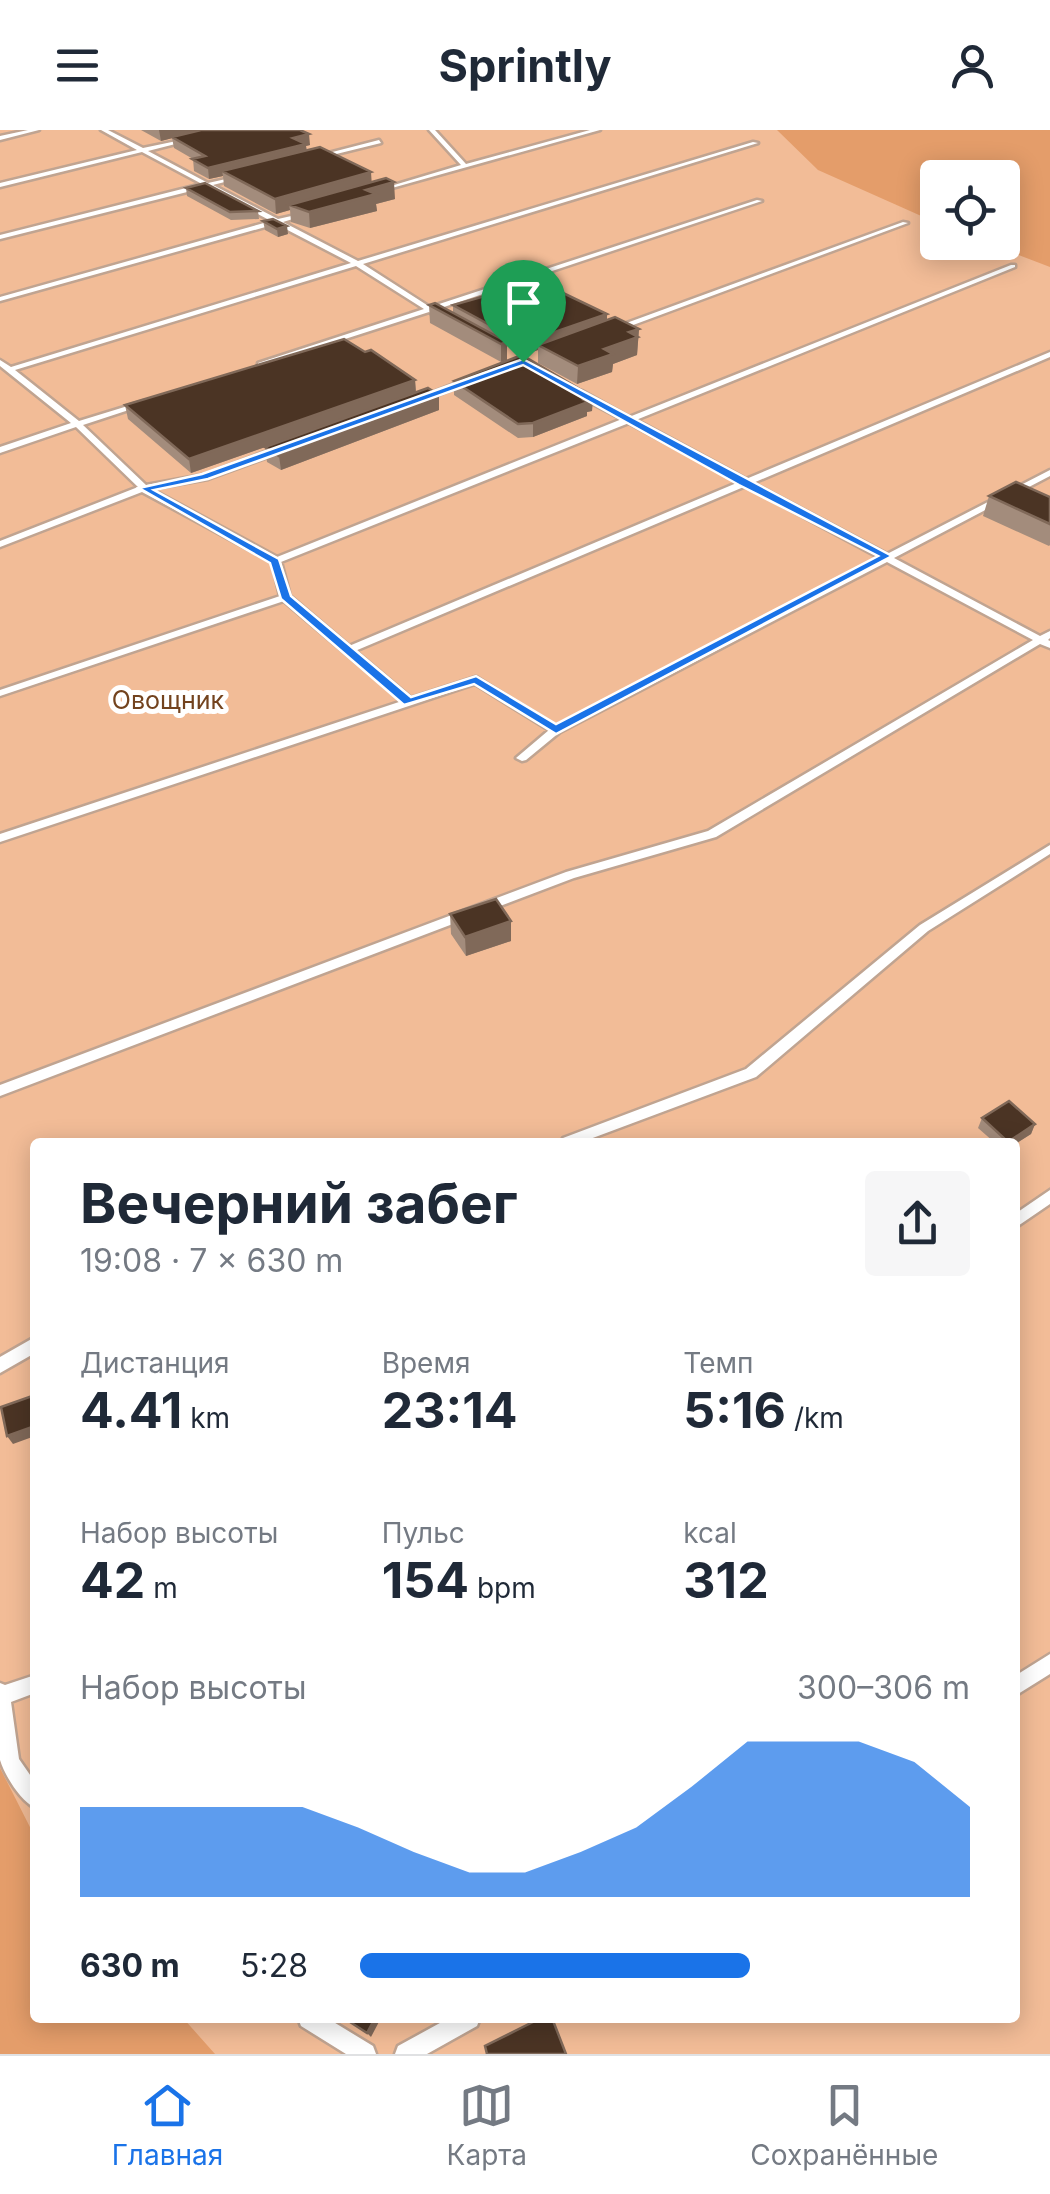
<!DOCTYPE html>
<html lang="ru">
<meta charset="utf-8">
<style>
:root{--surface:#fff;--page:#f6f6f7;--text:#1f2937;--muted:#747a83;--line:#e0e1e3;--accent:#1a73e8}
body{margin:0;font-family:Inter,sans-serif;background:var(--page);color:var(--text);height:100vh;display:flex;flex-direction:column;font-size:38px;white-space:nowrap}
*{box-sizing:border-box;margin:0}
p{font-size:32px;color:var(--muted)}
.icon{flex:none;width:55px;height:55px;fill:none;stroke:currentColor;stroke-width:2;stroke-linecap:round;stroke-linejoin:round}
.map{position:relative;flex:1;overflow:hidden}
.details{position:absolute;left:30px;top:1008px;width:990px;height:885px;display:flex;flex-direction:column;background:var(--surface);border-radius:10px;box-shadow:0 5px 25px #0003}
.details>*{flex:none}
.tools{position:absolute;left:920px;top:30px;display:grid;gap:20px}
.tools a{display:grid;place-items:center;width:100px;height:100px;border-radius:10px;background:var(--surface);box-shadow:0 5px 25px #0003;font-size:50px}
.pin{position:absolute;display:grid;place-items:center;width:85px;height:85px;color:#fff;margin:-102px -42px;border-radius:50% 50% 50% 0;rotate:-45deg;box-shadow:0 0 10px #0007}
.pin .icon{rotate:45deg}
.round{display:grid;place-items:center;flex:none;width:105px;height:105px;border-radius:10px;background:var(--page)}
.overview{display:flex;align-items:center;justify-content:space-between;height:170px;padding:0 50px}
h1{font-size:55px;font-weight:700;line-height:75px}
.figures{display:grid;grid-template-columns:repeat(3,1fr);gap:15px;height:170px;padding:10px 50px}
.figures div{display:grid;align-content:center}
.figures b{font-size:50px;font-weight:700}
.figures small{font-size:28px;font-weight:400}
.figures p{font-size:28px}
.chart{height:280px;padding:20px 50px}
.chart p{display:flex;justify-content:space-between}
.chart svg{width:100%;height:180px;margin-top:10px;fill:var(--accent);opacity:.7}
ul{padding:0 50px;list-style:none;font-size:32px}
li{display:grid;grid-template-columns:160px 120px 1fr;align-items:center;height:75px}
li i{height:25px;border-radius:12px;background:var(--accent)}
header{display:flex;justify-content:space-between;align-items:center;height:130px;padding:0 50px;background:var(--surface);font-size:45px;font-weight:700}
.dock{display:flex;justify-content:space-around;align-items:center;height:140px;border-top:2px solid var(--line);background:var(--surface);font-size:28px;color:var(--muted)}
.dock a{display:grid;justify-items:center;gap:5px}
.dock .on{color:var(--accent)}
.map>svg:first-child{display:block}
</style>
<header><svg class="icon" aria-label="menu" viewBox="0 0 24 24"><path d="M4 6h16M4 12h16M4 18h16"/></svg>Sprintly<svg class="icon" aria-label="person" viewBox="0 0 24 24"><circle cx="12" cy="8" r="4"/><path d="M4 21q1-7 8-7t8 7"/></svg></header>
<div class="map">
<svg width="1050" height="1924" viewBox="0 0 1050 1924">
<rect width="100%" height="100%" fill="#fbe4d4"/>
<path fill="#f2bc97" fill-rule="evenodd" d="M 0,0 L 800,0 L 937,70 L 938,112 L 1002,112 L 1050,123 L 1050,1924 L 48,1924 L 0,1791 ZM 35,1012 L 1015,1012 L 1015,1888 L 35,1888 Z"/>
<path fill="#e49d6a" d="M 777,0 L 1050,0 L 1050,137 L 987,113 L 1002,112 L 1002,48 L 938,48 L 937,93 L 818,40 Z
M 0,1638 L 35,1707 L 35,1888 L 183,1888 L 215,1924 L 0,1924 Z"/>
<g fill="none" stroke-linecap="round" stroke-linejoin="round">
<g stroke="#c0a491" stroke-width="5">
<path id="service" d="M 28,0 L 39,0 L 0,10 L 0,6 Z
M 101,0 L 108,0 L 143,18 L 191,8 L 191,10 L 148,21 L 208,53 L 244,45 L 244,47 L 213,55 L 278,89 L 309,82 L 309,84 L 283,92 L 358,131 L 753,12 L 758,13 L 363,134 L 430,177 L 757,70 L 762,71 L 435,180 L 449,188 L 449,192 L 443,192 L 429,182 L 258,237 L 258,233 L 424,179 L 356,136 L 15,240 L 79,291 L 144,271 L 144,275 L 83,295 L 146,355 L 203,345 L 281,316 L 287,316 L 287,320 L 208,349 L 151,359 L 277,427 L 622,289 L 576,265 L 576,261 L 582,261 L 629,287 L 1011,135 L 1015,135 L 1015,137 L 636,290 L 746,349 L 1050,222 L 1050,227 L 753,353 L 887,424 L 1050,340 L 1050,346 L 894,428 L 1040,506 L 1050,501 L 1050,508 L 1048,510 L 1050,511 L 1050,518 L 1040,514 L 716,707 L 574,748 L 0,966 L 0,955 L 566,742 L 708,701 L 1033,510 L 887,432 L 560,602 L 526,630 L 522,631 L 516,628 L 549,600 L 475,554 L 0,712 L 0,704 L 402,571 L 284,471 L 0,566 L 0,560 L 280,466 L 272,432 L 142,362 L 0,417 L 0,411 L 138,357 L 76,297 L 0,323 L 0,317 L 71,293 L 0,236 L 0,230 L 11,237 L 351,133 L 276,94 L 0,171 L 0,167 L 271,91 L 207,57 L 0,109 L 0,105 L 202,54 L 142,22 L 0,57 L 0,53 L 137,20 ZM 629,293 L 739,352 L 349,516 L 290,466 L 281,432 ZM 746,356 L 880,428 L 556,596 L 476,547 L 411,568 L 355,521 Z
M 429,0 L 435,0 L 466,34 L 590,0 L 600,0 L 374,63 L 374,61 L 461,35 Z
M 379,10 L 381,13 L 316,29 L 313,27 Z
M 903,92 L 908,93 L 617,201 L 610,199 Z
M 469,248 L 476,250 L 425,270 L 418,268 Z
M 1050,715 L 1050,724 L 928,801 L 756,947 L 582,1012 L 561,1012 L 563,1008 L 746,939 L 920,795 Z
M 1050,1060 L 1050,1074 L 1015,1098 L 1015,1084 Z
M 35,1207 L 35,1223 L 0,1243 L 0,1227 Z
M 1050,1524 L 1050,1544 L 1015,1566 L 1015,1546 Z
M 35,1545 L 35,1563 L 11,1572 L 19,1629 L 35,1652 L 35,1678 C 20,1670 5,1646 0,1630 L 0,1553 L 5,1555 Z
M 298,1888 L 327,1888 L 373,1916 L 376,1924 L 346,1924 L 301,1896 Z
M 449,1888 L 480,1888 L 477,1896 L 427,1924 L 395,1924 L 398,1916 Z"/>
</g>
<use href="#service" fill="#fff" fill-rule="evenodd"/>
</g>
<path fill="#a38c7c" d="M 141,0 L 300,0 L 310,15 L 306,16 L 307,21 L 371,52 L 395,69 L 376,74 L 377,81 L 310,98 L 291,92 L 290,80 L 276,84 L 224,56 L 223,46 L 209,49 L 194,41 L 193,29 L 174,18 L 172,8 L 161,11 Z
M 186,58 L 258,81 L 259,89 L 231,90 L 187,66 Z
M 263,91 L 288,104 L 278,107 L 265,100 Z
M 429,175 L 453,183 L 453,175 L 607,184 L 607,190 L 639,199 L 637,225 L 613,234 L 612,242 L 577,254 L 538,233 L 538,220 L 523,225 L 507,216 L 501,232 L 430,193 Z
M 415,250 L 416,263 L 439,265 L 439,280 L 281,340 L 267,332 L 265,317 L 191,343 L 128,289 L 125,275 Z
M 454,251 L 593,267 L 592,281 L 587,282 L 587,286 L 533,307 L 518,308 L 454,265 Z
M 989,366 L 1050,367 L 1050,415 L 1049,416 L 983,386 Z
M 450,784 L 511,791 L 511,811 L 466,826 L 451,804 Z
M 982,988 L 1035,994 L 1031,1004 L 1015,1014 L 1015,1012 L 994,1012 L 978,998 Z"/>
<path fill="#806959" d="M 159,0 L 205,0 L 161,11 Z
M 309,4 L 310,15 L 306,16 L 307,25 L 222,41 L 223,46 L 209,49 L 208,38 Z
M 371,42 L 372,57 L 289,75 L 290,80 L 276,84 L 275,69 Z
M 394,52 L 395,69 L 376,74 L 377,81 L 310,98 L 309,82 L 366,60 Z
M 287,96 L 288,104 L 278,107 L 277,99 Z
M 607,184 L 607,195 L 538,215 L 538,220 L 523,225 L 523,213 Z
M 639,199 L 637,225 L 613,234 L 612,242 L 577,254 L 578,236 L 629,202 Z
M 507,212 L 507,230 L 501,232 L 501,214 Z
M 415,250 L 416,264 L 191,343 L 189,329 Z
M 439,265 L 439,280 L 281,340 L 279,326 Z
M 593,267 L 592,281 L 587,282 L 587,286 L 533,307 L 533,293 Z
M 511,791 L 511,811 L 466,826 L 465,807 Z
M 1035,994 L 1031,1004 L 1015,1014 L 1015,1012 L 1008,1012 Z
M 35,1296 L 35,1306 L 13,1314 L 7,1306 Z
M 375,1888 L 381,1888 L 371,1907 L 367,1903 Z"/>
<path fill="#4b3424" stroke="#806959" stroke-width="2.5" d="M 201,0 L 300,0 L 309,4 L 293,8 L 306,14 L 208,38 L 192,29 L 205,26 L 172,7 Z
M 320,17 L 371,42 L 275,69 L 222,41 Z
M 386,48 L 394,52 L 366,60 L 376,64 L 309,82 L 289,75 Z
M 205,53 L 258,81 L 230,82 L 186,58 Z
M 273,89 L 287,96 L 277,99 L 263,91 Z
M 538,151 L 607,184 L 523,213 L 453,175 Z
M 435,173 L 507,212 L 501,214 L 429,175 Z
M 615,187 L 639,199 L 629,202 L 638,207 L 604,219 L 613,224 L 578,236 L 538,215 Z
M 344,209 L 365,222 L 371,220 L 415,250 L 189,329 L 125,275 Z
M 522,225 L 593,267 L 584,270 L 588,272 L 533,293 L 518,294 L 454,251 Z
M 428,258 L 439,265 L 279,326 L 265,317 Z
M 1016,352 L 1050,367 L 1050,394 L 989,366 Z
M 496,769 L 511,791 L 465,807 L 450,784 Z
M 1009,971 L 1035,994 L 1008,1012 L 982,988 Z
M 35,1265 L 35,1296 L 7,1306 L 1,1277 Z
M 344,1888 L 375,1888 L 367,1903 Z
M 541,1888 L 552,1888 L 566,1924 L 487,1924 L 485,1916 Z"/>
<path fill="#1a73e8" stroke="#fff" stroke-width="2.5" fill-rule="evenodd" d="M 523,229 L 892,426 L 556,604 L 474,554 L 404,575 L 281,469 L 270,433 L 139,358 L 202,344 ZM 523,235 L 739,355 L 878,426 L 556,594 L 476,546 L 411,567 L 291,466 L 279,429 L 154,360 L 208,349 Z"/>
<g text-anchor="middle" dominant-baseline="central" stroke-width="10" stroke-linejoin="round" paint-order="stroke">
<g font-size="25" fill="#73431e" stroke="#fff">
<text x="168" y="570">Овощник</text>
</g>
</g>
</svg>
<div class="tools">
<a><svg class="icon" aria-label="locate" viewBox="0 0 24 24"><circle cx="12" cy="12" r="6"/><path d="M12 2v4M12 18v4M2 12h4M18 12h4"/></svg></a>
</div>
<div class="pin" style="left:523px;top:232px;background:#1e9e55"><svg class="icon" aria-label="arrive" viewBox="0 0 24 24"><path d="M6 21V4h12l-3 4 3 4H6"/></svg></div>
<section class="details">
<div class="overview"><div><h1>Вечерний забег</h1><p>19:08 · 7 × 630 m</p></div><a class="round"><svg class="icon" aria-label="share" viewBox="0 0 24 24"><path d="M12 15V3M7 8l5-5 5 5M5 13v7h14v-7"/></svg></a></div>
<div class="figures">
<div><p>Дистанция</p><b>4.41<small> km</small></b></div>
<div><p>Время</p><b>23:14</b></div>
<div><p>Темп</p><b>5:16<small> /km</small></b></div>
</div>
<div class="figures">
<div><p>Набор высоты</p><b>42<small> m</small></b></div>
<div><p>Пульс</p><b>154<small> bpm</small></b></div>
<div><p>kcal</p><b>312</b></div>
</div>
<div class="chart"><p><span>Набор высоты</span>300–306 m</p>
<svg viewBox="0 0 160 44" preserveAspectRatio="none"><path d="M0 44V22L10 22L20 22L30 22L40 22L50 27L60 33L70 38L80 38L90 33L100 27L110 17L120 6L130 6L140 6L150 11L160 22V44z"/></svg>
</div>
<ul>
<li><b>630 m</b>5:28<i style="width:64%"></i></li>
</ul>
</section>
</div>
<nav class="dock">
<a class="on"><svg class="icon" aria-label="home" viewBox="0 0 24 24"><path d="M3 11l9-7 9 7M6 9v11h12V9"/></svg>Главная</a>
<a><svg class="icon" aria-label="map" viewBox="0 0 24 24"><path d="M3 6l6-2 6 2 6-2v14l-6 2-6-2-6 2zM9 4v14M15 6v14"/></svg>Карта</a>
<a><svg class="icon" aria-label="saved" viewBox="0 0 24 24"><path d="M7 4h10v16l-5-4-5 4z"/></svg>Сохранённые</a>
</nav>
